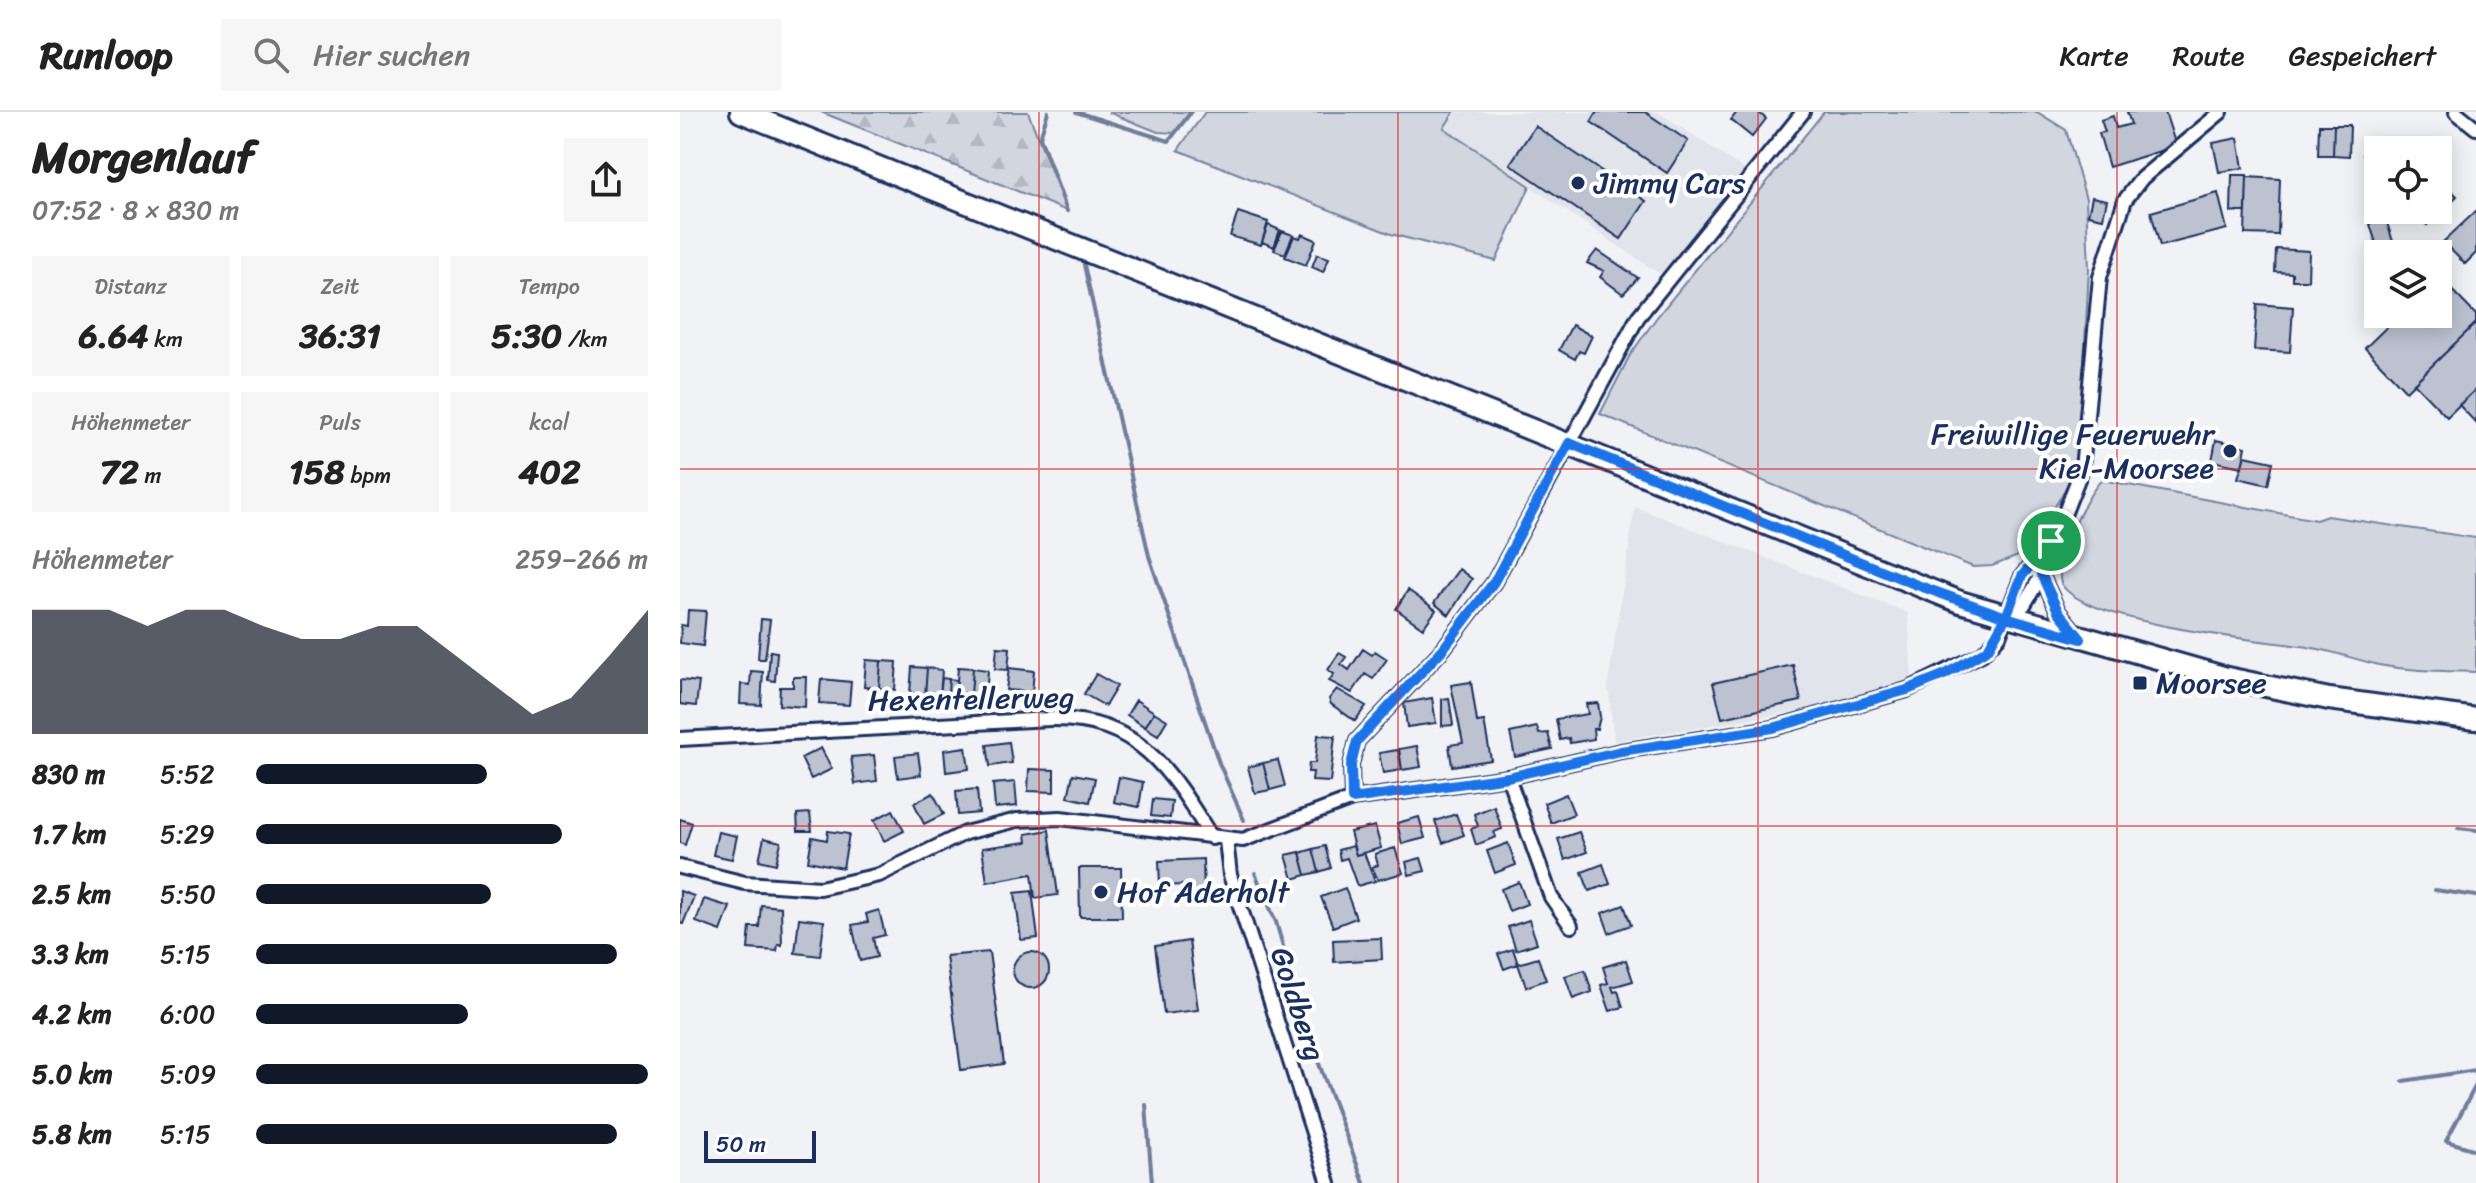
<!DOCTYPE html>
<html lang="de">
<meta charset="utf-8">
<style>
:root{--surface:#fff;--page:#f6f6f6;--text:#222;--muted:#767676;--line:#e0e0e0;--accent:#111827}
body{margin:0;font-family:Sriracha,sans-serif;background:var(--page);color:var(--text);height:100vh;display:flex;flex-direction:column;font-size:30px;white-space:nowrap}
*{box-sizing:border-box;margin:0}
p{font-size:26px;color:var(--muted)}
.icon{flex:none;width:44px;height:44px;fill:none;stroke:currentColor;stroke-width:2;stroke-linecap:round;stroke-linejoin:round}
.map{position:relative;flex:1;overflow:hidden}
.details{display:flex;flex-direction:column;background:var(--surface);width:680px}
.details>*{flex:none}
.tools{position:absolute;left:1684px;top:24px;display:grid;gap:16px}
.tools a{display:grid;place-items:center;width:88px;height:88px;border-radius:0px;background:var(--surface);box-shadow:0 4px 20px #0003;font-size:40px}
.scale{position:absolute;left:24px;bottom:20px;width:112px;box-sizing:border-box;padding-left:8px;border:4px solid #1b2f5e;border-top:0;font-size:22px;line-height:28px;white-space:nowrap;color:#1b2f5e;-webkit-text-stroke:6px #fff;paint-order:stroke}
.pin{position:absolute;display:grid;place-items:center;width:68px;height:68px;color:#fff;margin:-34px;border:4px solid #fff;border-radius:50%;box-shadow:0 2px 8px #0007}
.round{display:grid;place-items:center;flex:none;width:84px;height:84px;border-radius:0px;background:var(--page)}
.head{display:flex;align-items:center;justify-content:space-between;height:136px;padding:0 32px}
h1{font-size:44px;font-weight:700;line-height:60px}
.metrics{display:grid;grid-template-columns:repeat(3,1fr);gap:12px;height:136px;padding:8px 32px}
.metrics div{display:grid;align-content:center;border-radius:0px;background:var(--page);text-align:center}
.metrics b{font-size:34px;font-weight:700}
.metrics small{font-size:22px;font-weight:400}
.metrics p{font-size:22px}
.chart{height:224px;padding:16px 32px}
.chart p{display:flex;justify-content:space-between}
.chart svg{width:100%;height:144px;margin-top:8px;fill:var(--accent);opacity:.7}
ul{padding:0 32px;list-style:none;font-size:26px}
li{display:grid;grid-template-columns:128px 96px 1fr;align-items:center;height:60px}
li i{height:20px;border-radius:10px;background:var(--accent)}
header{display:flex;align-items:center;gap:48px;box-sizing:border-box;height:112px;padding:0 40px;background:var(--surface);border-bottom:2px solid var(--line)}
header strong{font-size:38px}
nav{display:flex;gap:44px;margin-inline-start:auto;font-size:28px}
.search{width:560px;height:72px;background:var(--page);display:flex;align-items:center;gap:20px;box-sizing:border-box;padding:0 28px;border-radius:0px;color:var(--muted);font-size:30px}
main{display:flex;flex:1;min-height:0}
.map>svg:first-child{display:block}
</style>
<header>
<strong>Runloop</strong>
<div class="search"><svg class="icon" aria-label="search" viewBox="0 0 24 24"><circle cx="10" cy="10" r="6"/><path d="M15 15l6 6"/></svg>Hier suchen</div>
<nav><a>Karte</a><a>Route</a><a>Gespeichert</a></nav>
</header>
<main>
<section class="details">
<div class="head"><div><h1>Morgenlauf</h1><p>07:52 · 8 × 830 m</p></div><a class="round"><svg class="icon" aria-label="share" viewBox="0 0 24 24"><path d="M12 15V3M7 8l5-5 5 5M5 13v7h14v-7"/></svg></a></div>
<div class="metrics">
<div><p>Distanz</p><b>6.64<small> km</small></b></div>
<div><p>Zeit</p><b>36:31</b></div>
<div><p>Tempo</p><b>5:30<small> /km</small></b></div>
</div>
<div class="metrics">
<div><p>Höhenmeter</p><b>72<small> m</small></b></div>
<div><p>Puls</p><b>158<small> bpm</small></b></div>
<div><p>kcal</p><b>402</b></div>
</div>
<div class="chart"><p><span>Höhenmeter</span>259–266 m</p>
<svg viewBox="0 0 160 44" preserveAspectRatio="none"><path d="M0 44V6L10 6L20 6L30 11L40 6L50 6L60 11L70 15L80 15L90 11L100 11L110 20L120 29L130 38L140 33L150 20L160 6V44z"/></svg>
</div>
<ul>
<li><b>830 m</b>5:52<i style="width:59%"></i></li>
<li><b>1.7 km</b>5:29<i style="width:78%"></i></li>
<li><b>2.5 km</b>5:50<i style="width:60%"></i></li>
<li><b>3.3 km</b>5:15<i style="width:92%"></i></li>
<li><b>4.2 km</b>6:00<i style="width:54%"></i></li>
<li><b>5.0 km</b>5:09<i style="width:100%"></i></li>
<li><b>5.8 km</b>5:15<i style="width:92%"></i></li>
</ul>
</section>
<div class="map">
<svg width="1796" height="1071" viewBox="0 0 1796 1071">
<defs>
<pattern id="forest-firs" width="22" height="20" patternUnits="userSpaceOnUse" patternTransform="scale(2)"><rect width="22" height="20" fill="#d2d6df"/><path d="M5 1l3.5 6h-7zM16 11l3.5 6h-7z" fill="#b4b8c2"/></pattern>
</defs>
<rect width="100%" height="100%" fill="#f1f2f5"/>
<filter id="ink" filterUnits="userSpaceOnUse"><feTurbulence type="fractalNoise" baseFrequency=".0125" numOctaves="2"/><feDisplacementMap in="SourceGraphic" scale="16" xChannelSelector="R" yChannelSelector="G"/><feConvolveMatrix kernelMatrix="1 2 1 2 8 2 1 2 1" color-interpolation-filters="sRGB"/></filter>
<g filter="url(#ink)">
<path fill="#e1e4ea" d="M 774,0 L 978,0 L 1068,60 L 983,164 L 764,16 Z
M 955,395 L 1228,501 L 1232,567 L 1125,598 L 934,629 L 928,572 Z"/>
<path fill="#d2d6df" stroke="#76829e" stroke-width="2" d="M 428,0 L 511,0 L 496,21 L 478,20 Z
M 525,0 L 774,0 L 764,16 L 850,74 L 816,149 L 711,122 L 498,38 Z
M 1144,0 L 1357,0 L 1386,18 L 1406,87 L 1409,156 L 1400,327 L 1395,350 L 1388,372 L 1349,440 L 1312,454 L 1293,455 L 920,302 L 950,243 L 977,205 Z
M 1422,368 L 1636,408 L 1647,404 L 1796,426 L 1796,560 C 1764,559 1730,559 1699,553 C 1673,547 1647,537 1621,534 C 1575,528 1407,511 1382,473 C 1371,456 1407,380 1422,368 Z"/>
<path fill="url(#forest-firs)" stroke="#76829e" stroke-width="2" d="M 141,0 L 348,0 L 387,99 Z"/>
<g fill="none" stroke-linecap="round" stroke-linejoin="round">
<path stroke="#707c9a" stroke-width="4" d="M 368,0 L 360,25 L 387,99
M 396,0 L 489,29 L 511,0
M 404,153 L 469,444 L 539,651 L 564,708
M 1778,716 L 1796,718
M 575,761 L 596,810 L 630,928 L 684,1071
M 1755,778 L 1796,784
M 1723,969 L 1796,958
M 1796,973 L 1766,1029 L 1796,1038
M 466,993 L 472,1071"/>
</g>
<path fill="#bcc2d0" stroke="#1b2f5e" stroke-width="2" d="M 917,0 L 965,0 L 1008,29 L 987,61 L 911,10 Z
M 1057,0 L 1078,0 L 1086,7 L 1072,25 L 1051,8 Z
M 1447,0 L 1485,0 L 1496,34 L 1429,55 L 1419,21 L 1425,20 L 1421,8 L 1433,4 L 1436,16 L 1451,12 Z
M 1639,13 L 1654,13 L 1653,43 L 1638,43 Z
M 1654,13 L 1670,13 L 1669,44 L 1653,43 Z
M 855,14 L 966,89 L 941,127 L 830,52 Z
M 1558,26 L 1563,56 L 1539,60 L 1533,31 Z
M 1697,27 L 1711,38 L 1698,38 L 1698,58 L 1683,43 Z
M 1552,63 L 1567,63 L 1566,100 L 1551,100 Z
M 1567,65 L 1600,67 L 1598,123 L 1565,122 Z
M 1758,65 L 1777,84 L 1747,113 L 1732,98 L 1758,98 Z
M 1538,81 L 1547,117 L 1480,134 L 1471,100 Z
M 1412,85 L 1427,88 L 1423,106 L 1408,103 Z
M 1698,96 L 1703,98 L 1716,139 L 1705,142 L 1700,133 L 1697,134 L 1686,100 Z
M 1796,99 L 1796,141 L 1785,152 L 1763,130 Z
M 558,100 L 588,110 L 581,133 L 550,124 Z
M 588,113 L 600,118 L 594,135 L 582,130 Z
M 602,119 L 613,123 L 605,142 L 594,138 Z
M 622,122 L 636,128 L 626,153 L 605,145 L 614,124 L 620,126 Z
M 1596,137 L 1629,139 L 1628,168 L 1612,168 L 1612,161 L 1595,160 Z
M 917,138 L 958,166 L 943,182 L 920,165 L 924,159 L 907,151 Z
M 637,142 L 649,146 L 643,160 L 632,155 Z
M 1759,165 L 1796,203 L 1796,211 L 1726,279 L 1685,236 L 1720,202 L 1758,202 Z
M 1577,192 L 1613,195 L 1610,240 L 1574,238 Z
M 1796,211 L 1796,277 L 1767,305 L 1734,271 Z
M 892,213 L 912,224 L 904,241 L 899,239 L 895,247 L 879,238 Z
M 1796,277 L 1796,311 L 1779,293 Z
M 1536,328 L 1566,335 L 1562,355 L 1532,349 Z
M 1565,344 L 1593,350 L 1588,373 L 1558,366 Z
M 779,457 L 792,467 L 769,503 L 754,491 Z
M 728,478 L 756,498 L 743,516 L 716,497 Z
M 8,498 L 26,499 L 23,534 L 0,531 L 1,513 L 7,514 Z
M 81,507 L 90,508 L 85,547 L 78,547 Z
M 317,535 L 330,536 L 328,558 L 315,557 Z
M 683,537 L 692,543 L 695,539 L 707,547 L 693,567 L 685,562 L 672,581 L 649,569 L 654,562 L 648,558 L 659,541 L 666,545 L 661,552 L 669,558 Z
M 90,539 L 97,540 L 95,569 L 88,568 Z
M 186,548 L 201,549 L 199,576 L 184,575 Z
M 201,549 L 217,550 L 215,578 L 199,576 Z
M 1113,553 L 1121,589 L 1042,606 L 1033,571 Z
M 232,555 L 247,556 L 245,584 L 230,582 Z
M 278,555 L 293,556 L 291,584 L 276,582 Z
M 247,556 L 262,558 L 260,585 L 245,584 Z
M 293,556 L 308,558 L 306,585 L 291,584 Z
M 329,556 L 354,559 L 352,580 L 326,578 Z
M 71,559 L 83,560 L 81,593 L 60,592 L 61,572 L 70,573 Z
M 416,562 L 437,574 L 425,594 L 404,582 Z
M 113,565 L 126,565 L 125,595 L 99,593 L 100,575 L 113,575 Z
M 262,566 L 269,567 L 267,594 L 259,594 Z
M 141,567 L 171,570 L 169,593 L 139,591 Z
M 269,567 L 277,568 L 275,595 L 267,594 Z
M 0,568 L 19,570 L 16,594 L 0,592 Z
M 791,570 L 797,610 L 804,609 L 811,648 L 772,654 L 769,633 L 783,631 L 771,573 Z
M 657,577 L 686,594 L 675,609 L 651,592 L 649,587 Z
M 752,586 L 756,611 L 727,615 L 724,591 Z
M 769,586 L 773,613 L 762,614 L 762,587 Z
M 456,588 L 474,600 L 465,615 L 447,603 Z
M 918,591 L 920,605 L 917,617 L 913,617 L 914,627 L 890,631 L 889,626 L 880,628 L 876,607 L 908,602 L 906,592 Z
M 474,600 L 487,608 L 478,623 L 465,615 Z
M 857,615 L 859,622 L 868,621 L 872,637 L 835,645 L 830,621 Z
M 638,623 L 655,624 L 650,670 L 632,669 L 633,660 L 628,660 L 629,651 L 635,651 Z
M 329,630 L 332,651 L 310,654 L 307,633 Z
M 737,634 L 741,655 L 722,658 L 719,637 Z
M 286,635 L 289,657 L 266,660 L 264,638 Z
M 141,636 L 152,657 L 131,667 L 121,646 Z
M 718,638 L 722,658 L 703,661 L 699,641 Z
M 238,641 L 241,663 L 218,666 L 215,644 Z
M 194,643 L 197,669 L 175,672 L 171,645 Z
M 598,648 L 605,674 L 590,678 L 583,651 Z
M 583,651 L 590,678 L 575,681 L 568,655 Z
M 349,657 L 374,658 L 374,680 L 348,679 Z
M 393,662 L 415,666 L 410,690 L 388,685 Z
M 439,665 L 463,670 L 459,695 L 434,690 Z
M 335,670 L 337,694 L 315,696 L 313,672 Z
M 297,677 L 299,701 L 278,703 L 276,679 Z
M 253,681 L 264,702 L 244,712 L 234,691 Z
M 886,682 L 894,702 L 871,711 L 864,691 Z
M 473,687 L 492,689 L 490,706 L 471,704 Z
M 814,694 L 822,717 L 814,720 L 816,725 L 796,733 L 791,717 L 798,714 L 794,702 Z
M 213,698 L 224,719 L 204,729 L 194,708 Z
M 130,701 L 132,719 L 118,719 L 117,702 Z
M 776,702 L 784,723 L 763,731 L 755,709 Z
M 739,705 L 745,726 L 722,732 L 717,711 Z
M 0,707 L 12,711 L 5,733 L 0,731 Z
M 695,714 L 701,736 L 676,743 L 670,720 Z
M 369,718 L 378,783 L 355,786 L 352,762 L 307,770 L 302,736 L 347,730 L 346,722 Z
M 148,719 L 169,722 L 163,756 L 128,749 L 132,725 L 147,728 Z
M 38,720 L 57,724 L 52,747 L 33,743 Z
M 899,720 L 907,740 L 885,748 L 878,727 Z
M 84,726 L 101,730 L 96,752 L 79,748 Z
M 828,731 L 836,753 L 815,761 L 807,739 Z
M 645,734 L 651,756 L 639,760 L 633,737 Z
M 673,734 L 676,743 L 684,741 L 695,769 L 677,774 L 667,746 L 660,748 L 658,738 Z
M 715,736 L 723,761 L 698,768 L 692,755 L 698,753 L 695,742 Z
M 633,737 L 639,760 L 626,763 L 620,741 Z
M 620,740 L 626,763 L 613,767 L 606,743 Z
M 741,746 L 745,759 L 729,763 L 726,750 Z
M 523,747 L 524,785 L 505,786 L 504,773 L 480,774 L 479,749 Z
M 923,752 L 930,772 L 909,779 L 902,760 Z
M 399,756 L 441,756 L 442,805 L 400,805 Z
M 839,770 L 847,792 L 829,799 L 821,777 Z
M 665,776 L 676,806 L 653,815 L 641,785 Z
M 0,779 L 14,784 L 3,812 L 0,811 Z
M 352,779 L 358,826 L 341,828 L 335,781 Z
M 24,787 L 50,795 L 41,819 L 16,810 Z
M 81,793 L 101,795 L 102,833 L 98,832 L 97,839 L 68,837 L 70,815 L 79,815 Z
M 944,793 L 951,813 L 929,821 L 922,801 Z
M 199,798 L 205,823 L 193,826 L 197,845 L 180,849 L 172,813 L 188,810 L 186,802 Z
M 119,806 L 144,809 L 140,844 L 115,841 Z
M 849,808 L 857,831 L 836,838 L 828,815 Z
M 701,826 L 702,847 L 654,850 L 653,828 Z
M 509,829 L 518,898 L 484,902 L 475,834 Z
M 833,837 L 838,852 L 824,857 L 818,842 Z
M333 858a18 18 0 1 1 36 0a18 18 0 1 1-36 0Z
M 309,840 L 324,952 L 281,958 L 266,844 Z
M 858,846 L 866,868 L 846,875 L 838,852 Z
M 946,848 L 953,869 L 932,875 L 934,880 L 938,879 L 943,895 L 930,899 L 921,873 L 928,871 L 923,855 Z
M 905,858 L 912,880 L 893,887 L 885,864 Z"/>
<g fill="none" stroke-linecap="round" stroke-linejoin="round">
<g stroke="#1b2f5e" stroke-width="18">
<path id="minor" d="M 1776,0 L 1796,16
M 1361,462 L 1378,499 L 1396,521
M 1328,504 L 1344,493 L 1357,471 L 1402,357 L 1420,165 L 1445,88 L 1462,66 L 1541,0
M 0,627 L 370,607 C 458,605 490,658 532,726
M 828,665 L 871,785 L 891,814
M 672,687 L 671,653 L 677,629 L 763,537 L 814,470 L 958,205 L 1123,0
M 546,728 L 550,763 L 649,1071
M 0,755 L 65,771 L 140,776 L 199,763 L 285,721 L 337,708 L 380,706 L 563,728 L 672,687 L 828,665 L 941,639 L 1093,616 L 1227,578 L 1302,542 L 1319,524 L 1342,464 L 1371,429"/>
</g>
<g stroke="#1b2f5e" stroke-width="26">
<path id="primary" d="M 61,0 L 1280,490 L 1547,566 L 1649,587 L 1796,607"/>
</g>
<use href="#minor" stroke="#fff" stroke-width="12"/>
<use href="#primary" stroke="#fff" stroke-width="20"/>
</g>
</g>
<g fill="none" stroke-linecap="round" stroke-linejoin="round" filter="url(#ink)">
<g stroke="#fff" stroke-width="16">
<path id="route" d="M 1371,429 L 1342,464 L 1326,505 L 1237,473 L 889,331 L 814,470 L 763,537 L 677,629 L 671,653 L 672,687 L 828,665 L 941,639 L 1093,616 L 1227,578 L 1266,562 L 1308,537 L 1326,505 L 1401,527 L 1378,499 L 1361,462 L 1371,429"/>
</g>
<use href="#route" stroke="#1a73e8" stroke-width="10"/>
</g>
<path fill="none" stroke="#d62828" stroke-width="2" stroke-opacity="0.55" d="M 359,0 L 359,1071M 718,0 L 718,1071M 1078,0 L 1078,1071M 1437,0 L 1437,1071M 0,357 L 1796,357M 0,714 L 1796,714"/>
<g fill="#1b2f5e" stroke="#fff" stroke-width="3">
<circle cx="898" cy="71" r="8"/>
<circle cx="1550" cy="339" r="8"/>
<rect x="1452" y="563" width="16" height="16" rx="4"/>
<circle cx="421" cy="780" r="8"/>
</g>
<g text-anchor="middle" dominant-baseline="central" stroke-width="8" stroke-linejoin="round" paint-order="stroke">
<g font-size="30" fill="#1b2f5e" stroke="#fff" text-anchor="start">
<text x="914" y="71">Jimmy Cars</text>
<text x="1534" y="322" text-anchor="end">Freiwillige Feuerwehr<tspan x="1534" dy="34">Kiel-Moorsee</tspan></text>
<text x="1476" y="571">Moorsee</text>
<text x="437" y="780">Hof Aderholt</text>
</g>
<g font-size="30" fill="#1b2f5e" stroke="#fff">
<text transform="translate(291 587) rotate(-1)">Hexentellerweg</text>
<text transform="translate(618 892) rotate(72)">Goldberg</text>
</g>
</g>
</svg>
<div class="tools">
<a><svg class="icon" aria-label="locate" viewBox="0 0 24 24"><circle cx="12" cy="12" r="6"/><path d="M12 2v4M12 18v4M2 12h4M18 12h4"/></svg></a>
<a><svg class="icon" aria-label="layers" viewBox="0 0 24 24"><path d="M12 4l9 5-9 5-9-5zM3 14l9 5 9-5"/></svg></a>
</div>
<div class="scale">50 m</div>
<div class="pin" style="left:1371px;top:429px;background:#1e9e55"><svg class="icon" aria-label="arrive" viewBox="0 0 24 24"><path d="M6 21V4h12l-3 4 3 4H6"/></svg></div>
</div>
</main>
